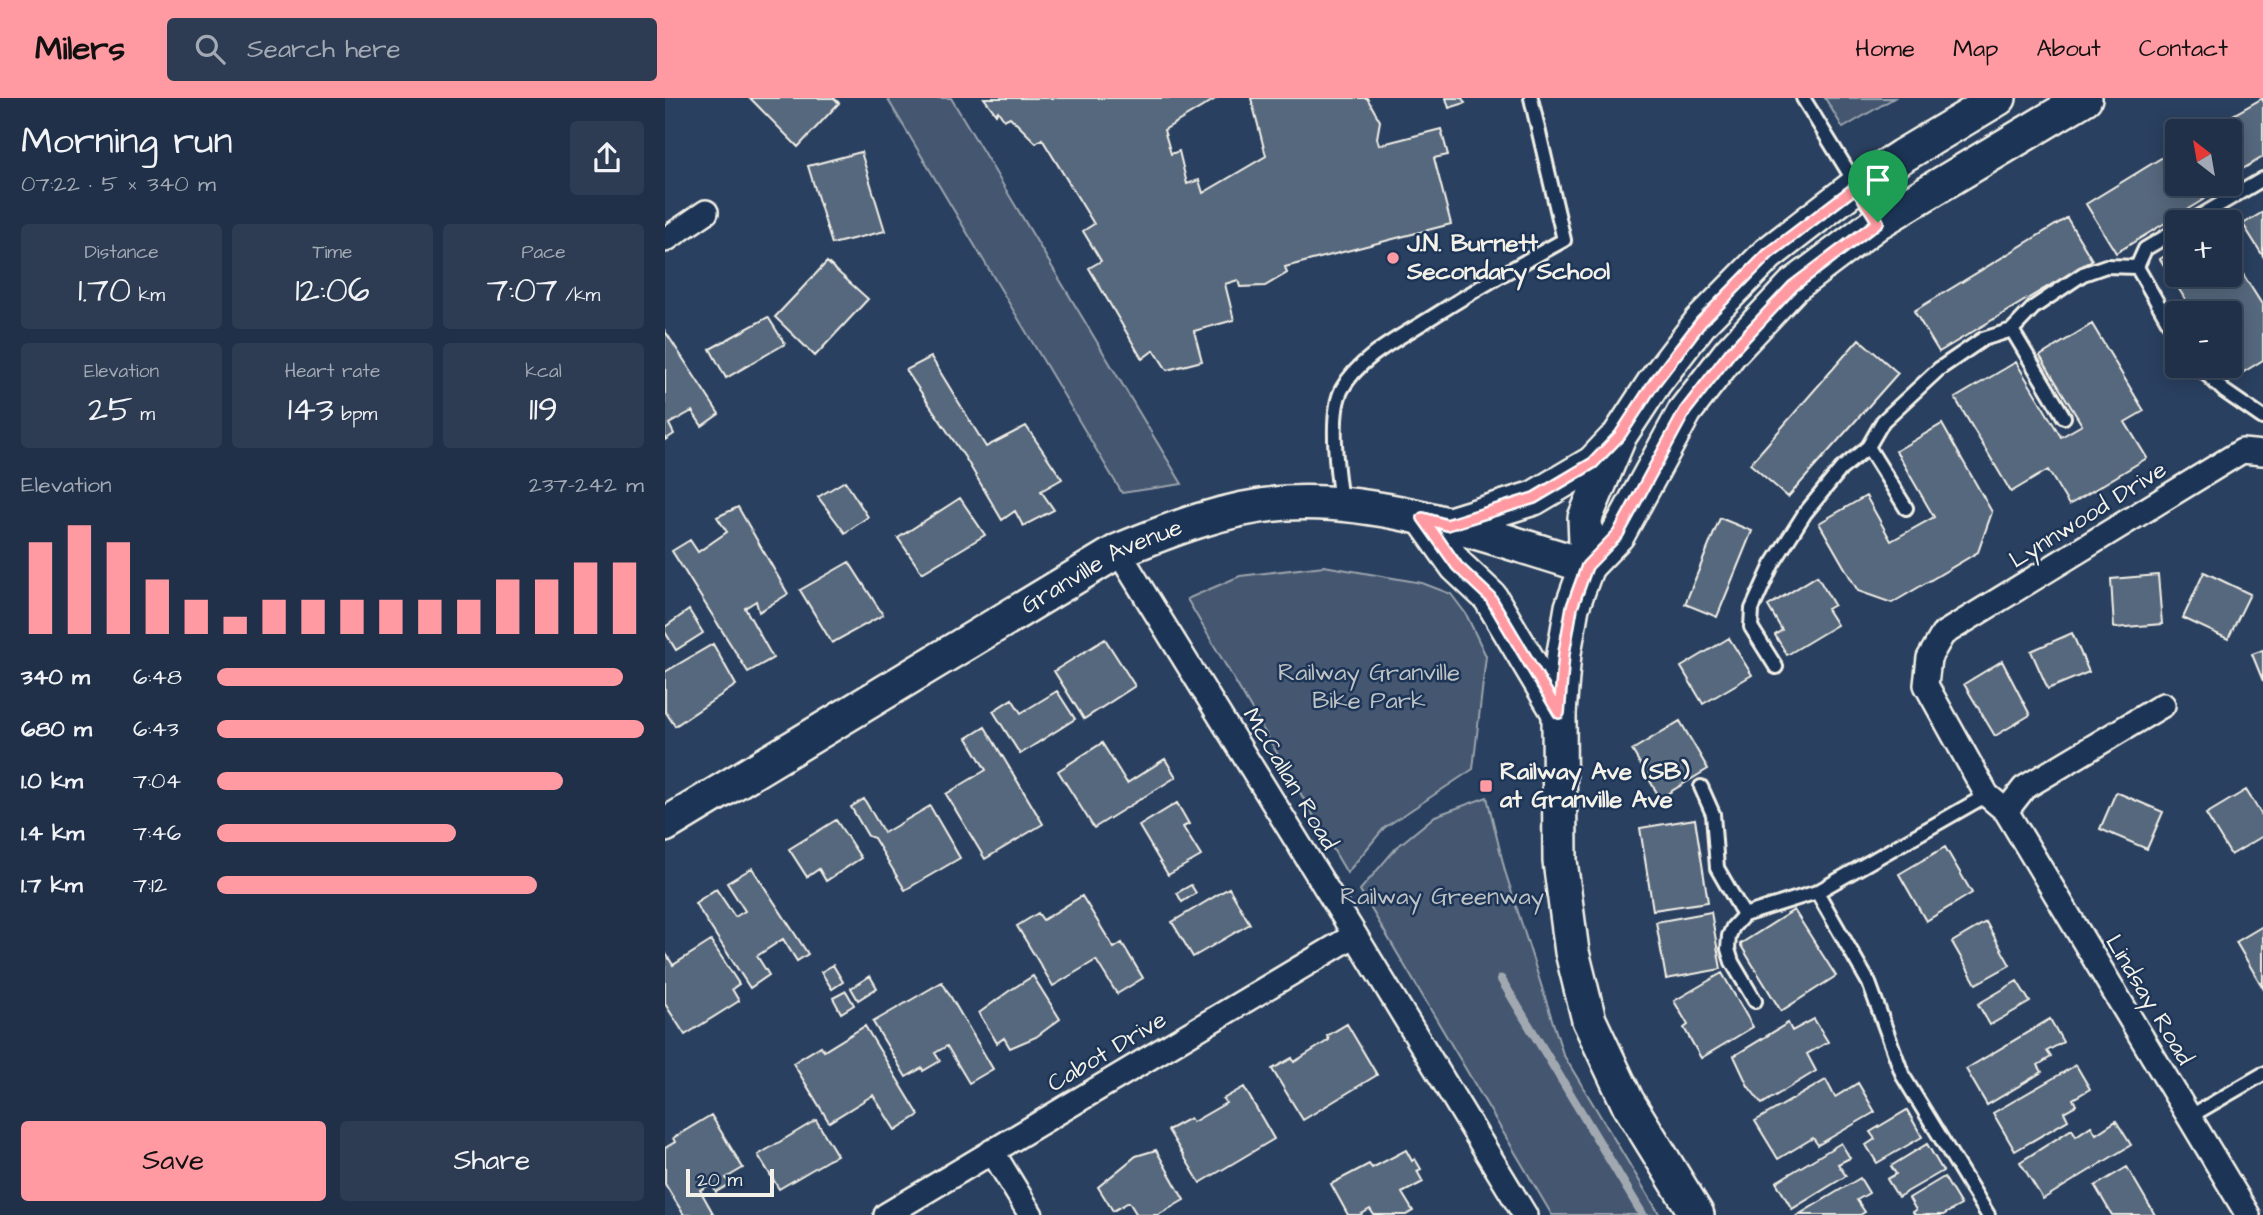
<!DOCTYPE html>
<meta charset="utf-8">
<style>
:root{--surface:#203048;--page:#2d3c52;--text:#f1f3f6;--muted:#a2a9b4;--line:#3d4b60;--accent:#ff9aa2}
body{margin:0;font-family:"Architects Daughter",sans-serif;background:var(--page);color:var(--text);height:100vh;display:flex;flex-direction:column;font-size:26px;white-space:nowrap}
*{box-sizing:border-box;margin:0}
p{font-size:23px;color:var(--muted)}
.icon{flex:none;width:38px;height:38px;fill:none;stroke:currentColor;stroke-width:2;stroke-linecap:round;stroke-linejoin:round}
.map{position:relative;flex:1;overflow:hidden}
.sheet{display:flex;flex-direction:column;background:var(--surface);width:665px}
.sheet>*{flex:none}
.needle{width:46px;rotate:329deg}
.controls{position:absolute;left:1500px;top:21px;display:grid;gap:14px}
.controls a{display:grid;place-items:center;width:77px;height:77px;border-radius:7px;background:var(--surface);box-shadow:0 4px 18px #0003,0 0 0 2px var(--line);font-size:35px}
.scale{position:absolute;left:21px;bottom:18px;width:88px;box-sizing:border-box;padding-left:7px;border:4px solid #f4f1e8;border-top:0;font-size:19px;line-height:24px;white-space:nowrap;color:#f4f1e8;-webkit-text-stroke:5px #1d3557;paint-order:stroke}
.pin{position:absolute;display:grid;place-items:center;width:60px;height:60px;color:#fff;margin:-72px -30px;border-radius:50% 50% 50% 0;rotate:-45deg;box-shadow:0 0 7px #0007}
.pin .icon{rotate:45deg}
.round{display:grid;place-items:center;flex:none;width:74px;height:74px;border-radius:7px;background:var(--page)}
.head{display:flex;align-items:center;justify-content:space-between;height:119px;padding:0 21px}
h1{font-size:38px;font-weight:600;line-height:52px}
.stats{display:grid;grid-template-columns:repeat(3,1fr);gap:10px;height:119px;padding:7px 21px}
.stats div{display:grid;align-content:center;border-radius:7px;background:var(--page);text-align:center}
.stats b{font-size:35px;font-weight:600}
.stats small{font-size:19px;font-weight:400}
.stats p{font-size:19px}
.chart{height:196px;padding:14px 21px}
.chart p{display:flex;justify-content:space-between}
.chart svg{width:100%;height:126px;margin-top:7px;stroke:var(--accent);stroke-width:6}
.cta{display:flex;gap:14px;margin-top:auto;padding:14px 21px}
.cta a{flex:1;height:80px;border-radius:7px;background:var(--accent);color:#111;font-size:28px;font-weight:600;line-height:80px;text-align:center}
.cta a+a{background:var(--page);color:var(--text)}
ul{padding:0 21px;list-style:none;font-size:23px}
li{display:grid;grid-template-columns:112px 84px 1fr;align-items:center;height:52px}
li i{height:18px;border-radius:9px;background:var(--accent)}
header{display:flex;align-items:center;gap:42px;box-sizing:border-box;height:98px;padding:0 35px;background:var(--accent);color:#111}
header strong{font-size:33px}
nav{display:flex;gap:38px;margin-inline-start:auto;font-size:24px}
.search{width:490px;height:63px;background:var(--page);display:flex;align-items:center;gap:18px;box-sizing:border-box;padding:0 24px;border-radius:7px;color:var(--muted);font-size:26px}
main{display:flex;flex:1;min-height:0}
.map>svg:first-child{display:block}
</style>
<header>
<strong>Milers</strong>
<div class="search"><svg class="icon" aria-label="search" viewBox="0 0 24 24"><circle cx="10" cy="10" r="6"/><path d="M15 15l6 6"/></svg>Search here</div>
<nav><a>Home</a><a>Map</a><a>About</a><a>Contact</a></nav>
</header>
<main>
<section class="sheet">
<div class="head"><div><h1>Morning run</h1><p>07:22 · 5 × 340 m</p></div><a class="round"><svg class="icon" aria-label="share" viewBox="0 0 24 24"><path d="M12 15V3M7 8l5-5 5 5M5 13v7h14v-7"/></svg></a></div>
<div class="stats">
<div><p>Distance</p><b>1.70<small> km</small></b></div>
<div><p>Time</p><b>12:06</b></div>
<div><p>Pace</p><b>7:07<small> /km</small></b></div>
</div>
<div class="stats">
<div><p>Elevation</p><b>25<small> m</small></b></div>
<div><p>Heart rate</p><b>143<small> bpm</small></b></div>
<div><p>kcal</p><b>119</b></div>
</div>
<div class="chart"><p><span>Elevation</span>237–242 m</p>
<svg viewBox="0 0 160 44" preserveAspectRatio="none"><path d="M5 44V12M15 44V6M25 44V12M35 44V25M45 44V32M55 44V38M65 44V32M75 44V32M85 44V32M95 44V32M105 44V32M115 44V32M125 44V25M135 44V25M145 44V19M155 44V19"/></svg>
</div>
<ul>
<li><b>340 m</b>6:48<i style="width:95%"></i></li>
<li><b>680 m</b>6:43<i style="width:100%"></i></li>
<li><b>1.0 km</b>7:04<i style="width:81%"></i></li>
<li><b>1.4 km</b>7:46<i style="width:56%"></i></li>
<li><b>1.7 km</b>7:12<i style="width:75%"></i></li>
</ul>
<div class="cta"><a>Save</a><a>Share</a></div>
</section>
<div class="map">
<svg width="1598" height="1117" viewBox="0 0 1598 1117">
<rect width="100%" height="100%" fill="#2a4060"/>
<filter id="ink" filterUnits="userSpaceOnUse"><feTurbulence type="fractalNoise" baseFrequency=".0143" numOctaves="2"/><feDisplacementMap in="SourceGraphic" scale="14" xChannelSelector="R" yChannelSelector="G"/><feConvolveMatrix kernelMatrix="1 2 1 2 8 2 1 2 1" color-interpolation-filters="sRGB"/></filter>
<g filter="url(#ink)">
<path fill="#445771" stroke="#9ca4ac" stroke-width="2" d="M 222,0 L 286,0 L 517,386 L 457,395 Z
M 1160,0 L 1229,0 L 1178,30 Z
M 659,468 L 757,485 L 786,496 L 801,516 L 821,558 L 808,671 L 719,730 L 682,775 L 522,501 L 575,478 Z
M 822,699 L 840,773 L 898,956 L 995,1117 L 887,1117 L 695,792 L 732,749 L 770,718 Z"/>
<g fill="none" stroke-linecap="round" stroke-linejoin="round">
<path stroke="#a1a8b0" stroke-width="9" d="M 836,881 L 978,1117"/>
</g>
<path fill="#56677d" stroke="#f4f1e8" stroke-width="2" d="M 85,0 L 169,0 L 174,5 L 133,49 Z
M 319,0 L 552,0 L 499,32 L 506,56 L 514,53 L 522,86 L 534,82 L 538,95 L 601,58 L 586,0 L 702,0 L 715,23 L 712,40 L 714,47 L 776,31 L 783,57 L 769,60 L 786,126 L 620,169 L 622,175 L 600,188 L 575,189 L 573,182 L 560,186 L 569,222 L 529,233 L 537,263 L 502,272 L 489,252 L 477,261 L 424,170 L 436,163 L 418,133 L 429,126 L 377,41 L 371,45 L 345,19 L 339,22 L 333,13 L 331,16 Z
M 781,0 L 797,0 L 800,5 L 784,10 Z
M 1598,0 L 1598,59 L 1564,79 L 1564,33 L 1540,33 Z
M 1511,51 L 1512,86 L 1532,86 L 1541,100 L 1451,155 L 1421,106 Z
M 196,54 L 220,133 L 167,146 L 143,68 Z
M 1598,114 L 1598,158 L 1578,126 Z
M 1402,120 L 1427,162 L 1274,254 L 1249,213 Z
M 1512,150 L 1512,177 L 1564,177 L 1564,154 L 1598,208 L 1598,262 L 1569,280 L 1561,268 L 1564,268 L 1564,215 L 1529,215 L 1495,161 Z
M 162,164 L 203,201 L 150,258 L 110,219 Z
M 103,219 L 120,246 L 61,280 L 45,251 Z
M 1427,226 L 1479,313 L 1460,324 L 1482,360 L 1404,407 L 1383,372 L 1346,394 L 1290,300 L 1351,264 L 1396,339 L 1417,327 L 1375,258 Z
M 0,233 L 54,316 L 37,328 L 27,313 L 4,326 L 9,336 L 0,342 Z
M 1194,241 L 1233,275 L 1123,399 L 1085,366 Z
M 266,259 L 321,349 L 361,328 L 397,381 L 376,393 L 389,412 L 358,428 L 350,413 L 337,422 L 301,361 L 241,272 Z
M 1277,326 L 1327,414 L 1313,454 L 1227,505 L 1193,493 L 1154,425 L 1201,398 L 1226,443 L 1269,419 L 1231,353 Z
M 180,383 L 203,419 L 180,435 L 153,399 Z
M 295,400 L 320,437 L 257,475 L 233,440 Z
M 73,409 L 123,496 L 94,514 L 91,503 L 80,510 L 108,560 L 83,574 L 7,453 L 25,442 L 33,454 L 62,434 L 52,419 Z
M 1055,420 L 1087,433 L 1052,519 L 1020,506 Z
M 184,464 L 218,517 L 167,545 L 135,492 Z
M 1539,474 L 1585,496 L 1563,541 L 1518,520 Z
M 1493,477 L 1497,526 L 1449,530 L 1446,481 Z
M 1152,478 L 1169,507 L 1162,511 L 1172,527 L 1122,557 L 1110,537 L 1117,532 L 1103,508 Z
M 24,512 L 38,535 L 11,552 L 0,534 L 0,529 Z
M 1407,535 L 1424,574 L 1383,591 L 1366,553 Z
M 1064,540 L 1087,577 L 1038,606 L 1016,569 Z
M 440,541 L 470,588 L 419,621 L 389,573 Z
M 48,546 L 71,587 L 10,628 L 0,613 L 0,574 Z
M 1598,552 L 1598,583 L 1587,556 Z
M 1337,563 L 1365,617 L 1330,638 L 1299,586 Z
M 392,593 L 410,621 L 355,656 L 328,613 L 347,601 L 356,615 Z
M 1015,623 L 1043,671 L 995,700 L 967,652 Z
M 320,629 L 378,726 L 320,761 L 281,696 L 321,672 L 302,640 Z
M 437,645 L 462,685 L 500,661 L 511,679 L 429,730 L 393,673 Z
M 1581,692 L 1598,719 L 1598,738 L 1566,757 L 1541,716 Z
M 1451,694 L 1498,714 L 1482,751 L 1435,731 Z
M 199,701 L 219,735 L 265,708 L 295,760 L 240,792 L 209,740 L 203,738 L 186,709 Z
M 512,705 L 524,726 L 518,729 L 536,758 L 503,777 L 474,728 Z
M 1030,721 L 1043,804 L 988,812 L 975,730 Z
M 171,722 L 196,760 L 161,783 L 154,771 L 142,779 L 124,751 Z
M 1280,749 L 1307,795 L 1261,823 L 1234,776 Z
M 87,770 L 143,856 L 132,863 L 118,841 L 92,858 L 104,877 L 85,890 L 30,805 L 51,791 L 70,819 L 80,813 L 62,785 Z
M 526,787 L 531,795 L 517,804 L 512,795 Z
M 564,790 L 585,826 L 528,859 L 507,824 Z
M 417,798 L 449,850 L 457,845 L 478,880 L 452,896 L 431,862 L 388,888 L 352,828 L 373,815 L 378,822 Z
M 1129,812 L 1171,878 L 1116,913 L 1075,846 Z
M 1046,814 L 1056,871 L 1001,881 L 991,824 Z
M 1321,824 L 1345,867 L 1311,886 L 1287,844 Z
M 1598,828 L 1598,890 L 1571,844 Z
M 46,843 L 74,886 L 67,891 L 74,903 L 20,937 L 0,906 L 0,854 L 8,867 Z
M 168,867 L 178,884 L 167,891 L 156,874 Z
M 1057,875 L 1088,929 L 1036,960 L 1019,930 L 1023,927 L 1009,903 Z
M 205,878 L 212,890 L 193,902 L 186,890 Z
M 368,878 L 395,921 L 371,939 L 345,950 L 339,940 L 332,945 L 314,915 L 344,893 Z
M 1352,883 L 1365,904 L 1325,927 L 1313,906 Z
M 277,884 L 328,971 L 304,985 L 282,948 L 270,955 L 275,963 L 258,973 L 257,970 L 241,979 L 208,924 Z
M 181,893 L 189,907 L 176,915 L 168,900 Z
M 1149,921 L 1163,944 L 1142,956 L 1151,973 L 1097,1006 L 1083,988 L 1069,958 L 1123,925 L 1127,933 Z
M 1385,921 L 1398,944 L 1382,953 L 1386,959 L 1373,967 L 1377,974 L 1322,1007 L 1301,971 Z
M 682,926 L 712,977 L 638,1022 L 607,971 L 627,960 L 629,964 L 664,942 L 662,938 Z
M 200,928 L 254,1017 L 230,1032 L 208,997 L 164,1024 L 128,965 L 156,948 L 159,953 Z
M 1411,967 L 1425,991 L 1408,1001 L 1411,1007 L 1399,1014 L 1403,1022 L 1350,1053 L 1328,1015 Z
M 1161,982 L 1170,999 L 1193,985 L 1210,1014 L 1153,1047 L 1148,1040 L 1113,1061 L 1090,1023 Z
M 579,989 L 609,1041 L 535,1085 L 503,1032 L 525,1020 L 528,1024 L 561,1005 L 558,1001 Z
M 1242,1012 L 1257,1039 L 1212,1065 L 1201,1047 L 1210,1041 L 1205,1034 Z
M 46,1017 L 78,1070 L 61,1080 L 65,1086 L 51,1094 L 46,1086 L 35,1092 L 49,1117 L 19,1117 L 0,1086 L 0,1050 L 10,1044 L 8,1040 Z
M 151,1022 L 172,1057 L 114,1091 L 93,1057 Z
M 1451,1023 L 1466,1047 L 1378,1101 L 1355,1064 L 1407,1031 L 1411,1038 L 1426,1028 L 1431,1036 Z
M 1176,1045 L 1185,1060 L 1173,1066 L 1181,1078 L 1127,1111 L 1111,1084 Z
M 1262,1046 L 1278,1073 L 1233,1099 L 1222,1081 L 1231,1076 L 1226,1068 Z
M 491,1052 L 519,1102 L 493,1117 L 472,1117 L 464,1104 L 448,1113 L 433,1089 L 471,1058 Z
M 741,1052 L 747,1063 L 750,1061 L 756,1071 L 752,1073 L 758,1084 L 737,1095 L 748,1113 L 741,1117 L 709,1117 L 705,1111 L 695,1117 L 683,1117 L 666,1086 L 704,1066 L 707,1070 Z
M 1462,1069 L 1490,1117 L 1447,1117 L 1430,1088 Z
M 1279,1079 L 1296,1107 L 1278,1117 L 1250,1117 L 1248,1114 L 1251,1112 L 1244,1100 Z
M 1195,1080 L 1204,1095 L 1192,1102 L 1200,1114 L 1195,1117 L 1133,1117 Z"/>
<g fill="none" stroke-linecap="round" stroke-linejoin="round">
<g stroke="#f4f1e8" stroke-width="18">
<path id="lane" d="M 1138,0 L 1213,122
M 1525,124 L 1598,81
M 1472,169 L 1512,239
M 1472,169 L 1480,151 L 1512,132
M 1347,232 L 1399,319
M 1533,268 L 1559,293 L 1598,320
M 1203,349 L 1241,410
M 676,403 C 672,376 664,315 677,291 C 695,259 734,240 764,221 C 808,193 853,167 899,142 L 866,0
M 1111,569 L 1086,529 L 1087,511 L 1107,467 L 1140,415 L 1176,371 L 1203,349 L 1218,323 L 1274,271 L 1318,241 L 1347,232 L 1369,209 L 1418,176 L 1441,168 L 1472,169
M 1036,689 L 1048,716 L 1052,770 L 1079,817
M 1152,794 L 1204,885 L 1238,978 L 1323,1117
M 1090,903 L 1067,864 L 1063,851 L 1064,838 L 1068,829 L 1079,817 L 1152,794 L 1322,697
M 1524,1019 L 1598,976"/>
</g>
<g stroke="#f4f1e8" stroke-width="28">
<path id="street" d="M 0,142 L 41,114
M 453,453 L 690,837 L 860,1117
M 1341,713 L 1359,690 L 1498,607
M 327,1053 L 366,1117
M 221,1117 L 690,837
M 1583,1117 L 1341,713 L 1322,697 L 1261,587 L 1264,560 L 1278,536 L 1577,353 L 1598,355"/>
</g>
<g stroke="#f4f1e8" stroke-width="38">
<g id="secondary">
<path d="M 758,420 L 792,468 L 825,499 L 894,615"/>
<path d="M 782,427 L 869,400 L 928,365 L 949,343"/>
<path d="M 922,468 L 953,436 L 1020,313 L 1065,255 L 1128,188 L 1213,124 L 1420,0"/>
<path id="s1" d="M 0,727 L 453,453 C 506,431 563,409 621,405 C 721,399 827,440 922,468"/>
<path d="M 1032,1117 L 962,1003 L 924,922 L 907,854 L 895,763 L 894,615 L 899,555 L 907,509 L 922,468 L 920,420 L 955,337 L 989,285 L 1036,224 L 1103,156 L 1191,88 L 1237,58 L 1334,0"/>
</g>
</g>
<use href="#lane" stroke="#1d3557" stroke-width="12"/>
<use href="#street" stroke="#1d3557" stroke-width="23"/>
<use href="#secondary" stroke="#1d3557" stroke-width="33"/>
</g>
</g>
<g fill="none" stroke-linecap="round" stroke-linejoin="round" filter="url(#ink)">
<g stroke="#fff" stroke-width="14">
<path id="route" d="M 1191,89 L 1213,124 L 1128,188 L 1065,255 L 1020,313 L 953,436 L 922,468 L 907,509 L 899,555 L 894,615 L 825,499 L 792,468 L 758,420 L 782,427 L 869,400 L 928,365 L 955,337 L 989,285 L 1036,224 L 1103,156 Z"/>
</g>
<use href="#route" stroke="#ff9aa2" stroke-width="9"/>
</g>
<g fill="#ff9aa2" stroke="#1d3557" stroke-width="2.5">
<circle cx="728" cy="160" r="7"/>
<rect x="814" y="681" width="14" height="14" rx="3.5"/>
</g>
<g text-anchor="middle" dominant-baseline="central" stroke-width="5" stroke-linejoin="round" paint-order="stroke">
<g font-size="24" font-weight="bold" fill="#f4f1e8" stroke="#1d3557" text-anchor="start">
<text x="742" y="146">J.N. Burnett<tspan x="742" dy="28">Secondary School</tspan></text>
<text x="835" y="674">Railway Ave (SB)<tspan x="835" dy="28">at Granville Ave</tspan></text>
</g>
<g font-size="24" fill="#f4f1e8" stroke="#1d3557">
<text transform="translate(1423 417) rotate(-32)">Lynnwood Drive</text>
<text stroke="none"><textPath href="#s1" startOffset="508">Granville Avenue</textPath></text>
<text transform="translate(625 681) rotate(59)">McCallan Road</text>
<text transform="translate(1484 902) rotate(59)">Lindsay Road</text>
<text transform="translate(442 954) rotate(-31)">Cabot Drive</text>
</g>
<g font-size="24" fill="#bfc3c4" stroke="#1d3557">
<text x="704" y="575">Railway Granville<tspan x="704" dy="28">Bike Park</tspan></text>
<text x="777" y="799">Railway Greenway</text>
</g>
</g>
</svg>
<div class="controls">
<a><svg class="needle" viewBox="-14 -14 28 28"><path d="M0-13l5 13h-10z" fill="#e53935"/><path d="M0 13l5-13h-10z" fill="#a2a9b4"/></svg></a>
<a>+</a>
<a>−</a>
</div>
<div class="scale">20 m</div>
<div class="pin" style="left:1213px;top:124px;background:#1e9e55"><svg class="icon" aria-label="arrive" viewBox="0 0 24 24"><path d="M6 21V4h12l-3 4 3 4H6"/></svg></div>
</div>
</main>
